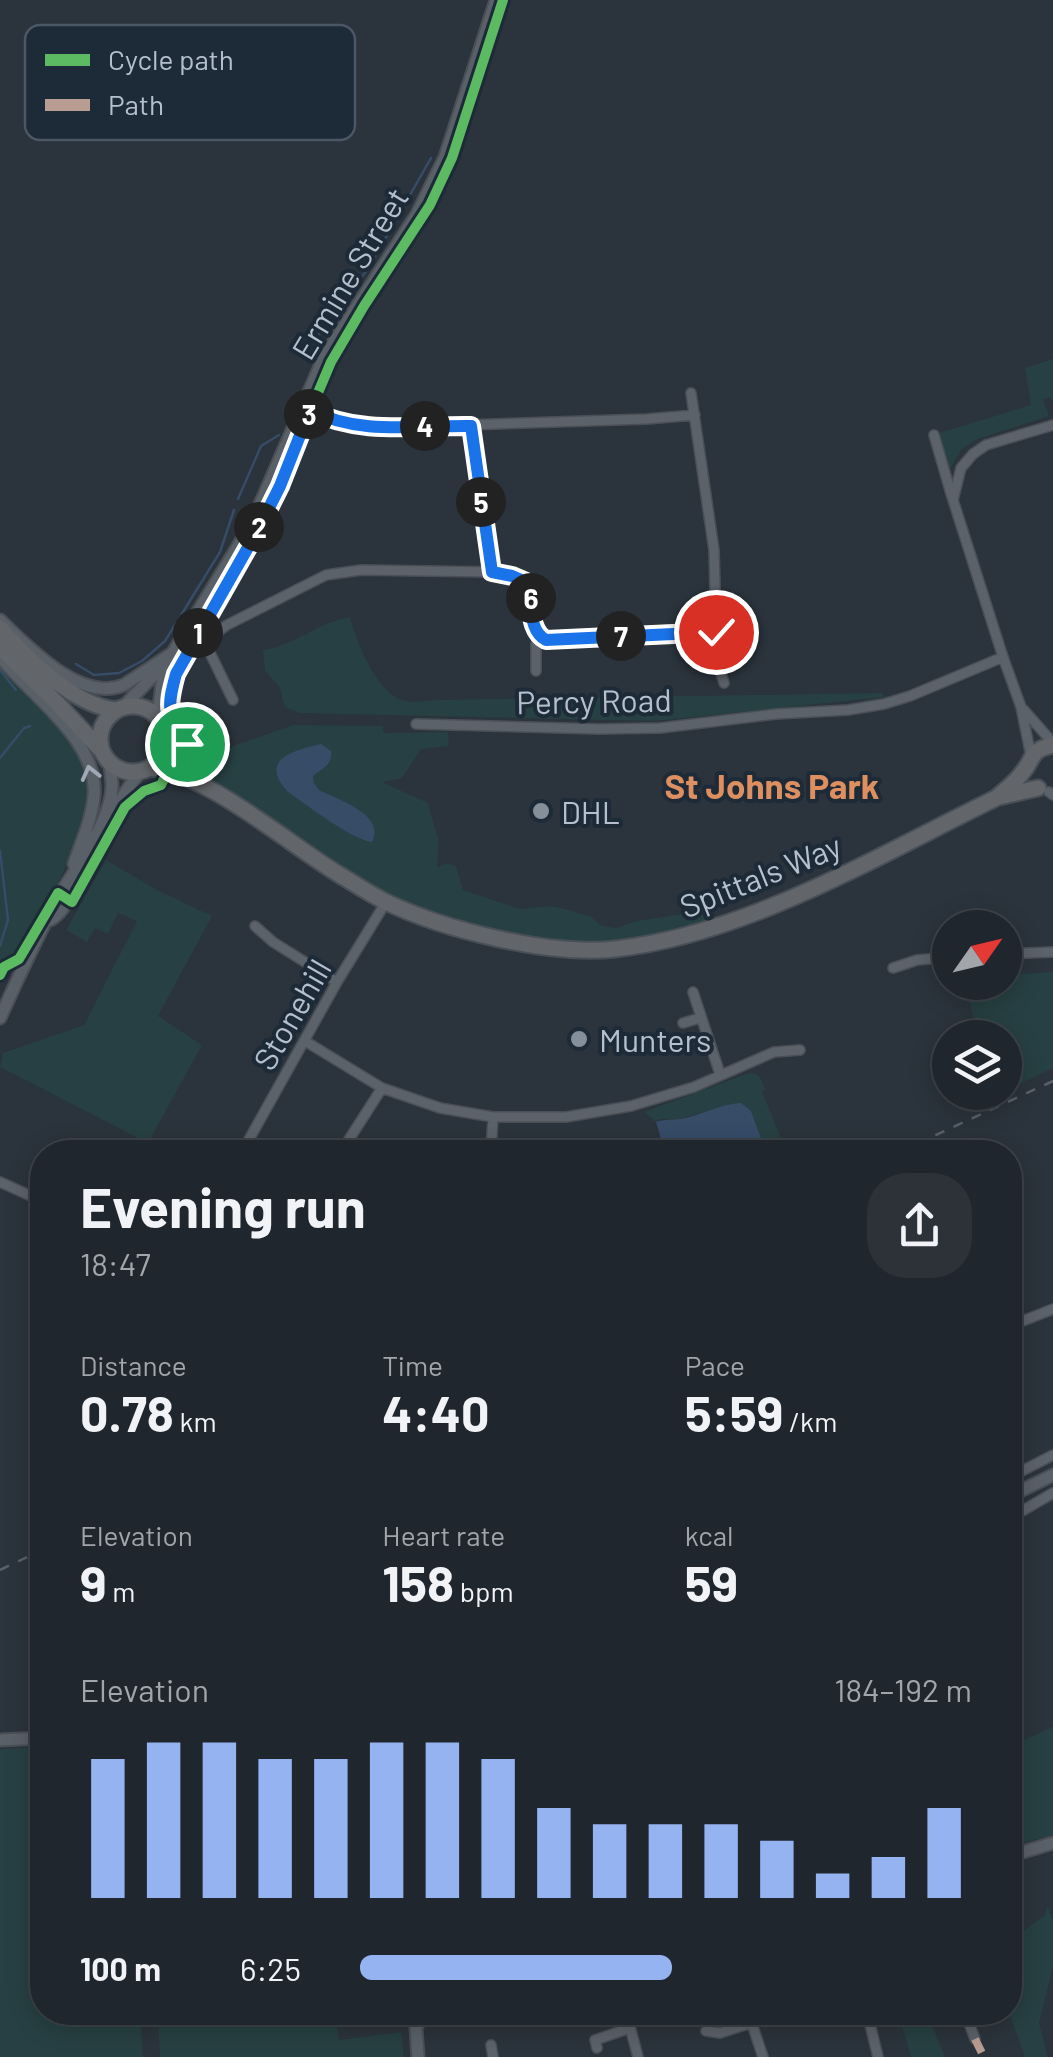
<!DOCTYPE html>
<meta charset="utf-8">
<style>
:root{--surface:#20262d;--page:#2d3239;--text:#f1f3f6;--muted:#a2a5aa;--line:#3d4349;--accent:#95b2f1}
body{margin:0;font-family:Barlow,sans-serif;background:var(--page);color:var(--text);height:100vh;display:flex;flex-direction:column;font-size:38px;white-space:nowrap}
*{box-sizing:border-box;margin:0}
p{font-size:32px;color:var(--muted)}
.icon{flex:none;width:55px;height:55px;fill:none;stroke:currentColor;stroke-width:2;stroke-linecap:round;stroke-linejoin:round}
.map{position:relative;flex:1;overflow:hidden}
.sheet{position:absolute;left:30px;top:1140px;width:992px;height:885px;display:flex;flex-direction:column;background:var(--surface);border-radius:40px;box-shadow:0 5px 25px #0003,0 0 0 2px var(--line)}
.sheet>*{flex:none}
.needle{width:65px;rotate:56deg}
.fabs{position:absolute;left:932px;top:910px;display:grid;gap:20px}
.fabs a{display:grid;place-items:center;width:90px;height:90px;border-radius:50%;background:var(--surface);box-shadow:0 5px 25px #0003,0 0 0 2px var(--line);font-size:50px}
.pin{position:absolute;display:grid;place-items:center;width:85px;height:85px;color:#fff;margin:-42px;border:5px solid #fff;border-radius:50%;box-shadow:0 2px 10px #0007}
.km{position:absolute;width:50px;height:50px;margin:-25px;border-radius:50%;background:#222;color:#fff;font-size:28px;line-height:50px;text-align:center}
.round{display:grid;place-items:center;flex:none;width:105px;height:105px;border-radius:40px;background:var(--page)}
.overview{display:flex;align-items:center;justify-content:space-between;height:170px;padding:0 50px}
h1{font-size:55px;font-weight:700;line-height:75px}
.figures{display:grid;grid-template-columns:repeat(3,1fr);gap:15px;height:170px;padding:10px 50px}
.figures div{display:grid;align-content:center}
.figures b{font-size:50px;font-weight:700}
.figures small{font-size:28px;font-weight:400}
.figures p{font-size:28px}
.chart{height:280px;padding:20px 50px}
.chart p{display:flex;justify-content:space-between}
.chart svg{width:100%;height:180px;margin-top:10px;stroke:var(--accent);stroke-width:6}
ul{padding:0 50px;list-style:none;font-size:32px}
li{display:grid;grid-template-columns:160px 120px 1fr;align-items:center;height:75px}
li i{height:25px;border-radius:12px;background:var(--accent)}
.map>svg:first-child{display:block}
</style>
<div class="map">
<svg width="1053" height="2057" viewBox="0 0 1053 2057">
<rect width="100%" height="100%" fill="#2b333c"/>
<path fill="#274043" d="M 1053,359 L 1053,401 L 1049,397 L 1043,400 L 1049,416 L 975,440 L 961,450 L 948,472 L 936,434 L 1031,405 L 1025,368 Z
M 350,617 C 357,642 377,696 406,701 C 416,703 428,700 438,700 L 882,693 L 885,697 L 655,721 L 299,713 L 285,707 L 279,686 L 265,671 L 263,650 C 294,646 319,622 350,617 Z
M 0,663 L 75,746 L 84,767 L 90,791 L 83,827 L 53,895 L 12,962 L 0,965 Z
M 293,725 L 383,726 L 383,733 L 448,732 L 449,746 L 421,749 L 402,778 L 382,782 L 428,803 L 439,842 L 437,867 L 447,863 L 456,866 L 463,890 L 520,909 L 551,906 L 569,910 L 591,917 L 602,926 L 617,928 L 636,921 L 709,910 L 719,926 L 615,946 L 568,943 L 469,928 L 438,912 L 416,909 L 385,896 L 262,818 L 214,782 L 203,764 L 236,745 Z
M 106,860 L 157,890 L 212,916 L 158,1016 L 202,1045 L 148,1143 L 0,1067 L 3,1053 L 84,1025 L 137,921 L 118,913 L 108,934 L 95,928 L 87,942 L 66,930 Z
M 1053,972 L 1053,1068 L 1005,1091 L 1005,1038 L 978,1037 L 969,999 L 955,983 L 1005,982 L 1005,975 Z
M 749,1073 C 760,1073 762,1080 765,1089 L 762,1092 L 787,1152 L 766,1152 L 751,1112 L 731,1104 L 679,1119 L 659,1119 L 656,1122 L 644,1112 Z
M 1053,1727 L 1053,1835 L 1010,1847 L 1010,1746 Z
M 42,1747 L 42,2012 L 140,2013 L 143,2057 L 0,2057 L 0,1749 Z
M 1047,1906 L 1053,1920 L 1053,1966 L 1039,2023 L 1048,2057 L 1025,2057 L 1009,2013 L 1010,1941 L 1044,1916 Z
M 219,2013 L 335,2013 L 339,2040 L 401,2032 L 404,2057 L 160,2057 L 158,2018 Z
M 898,2013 L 927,2013 L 945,2057 L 911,2057 Z"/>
<path fill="#364c67" d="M 321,744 L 331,751 C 333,765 323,768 313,776 L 314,783 L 319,790 C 338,800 386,814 372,842 C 352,840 307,805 288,792 C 257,759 295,750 321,744 Z
M 741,1103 L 751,1111 L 766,1152 L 665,1152 L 656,1122 C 664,1119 672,1120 681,1119 C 701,1115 720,1104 741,1103 Z"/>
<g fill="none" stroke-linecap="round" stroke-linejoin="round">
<path stroke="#364c67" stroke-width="2.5" d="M 318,336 L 369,267 L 431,158
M 238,499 L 261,446 L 279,435
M 76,664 L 94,675 L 119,673 L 142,661 L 165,641 L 220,552 L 234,510
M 0,670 L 16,690
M 0,758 L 24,728 L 30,726
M 0,851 L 8,920 L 0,946"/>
<g stroke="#4a4f56" stroke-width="12">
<path id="street" d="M 691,393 L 714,550 L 717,661 L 724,683
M 302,406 L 324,417 L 356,426 L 405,427 L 647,419 L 695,415
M 471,426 L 492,572 L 512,576 L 526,582 C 533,600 529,622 539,637 L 536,644 L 536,671
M 934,435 L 952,497
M 539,637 L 546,640 L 716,632
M 233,700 L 210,653 L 209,645 L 211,637 L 227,625 L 326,575 L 361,570 L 492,572
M 1023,709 L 1053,743
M 416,724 L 599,729 L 660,728 L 776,714 L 848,710 L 884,704 L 910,696 L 1003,657
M 1031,756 L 1021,707 L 1003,657 L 953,500 L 961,468 L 973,454 L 986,445 L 1053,425
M 1049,792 L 1053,795
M 255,926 L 273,942 L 337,982
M 1005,954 L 1053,952
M 893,968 L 917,960 L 950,957
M 693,992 L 720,1074
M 683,1023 L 700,1018
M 305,1041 L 382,1088 L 440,1108 L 493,1117 L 566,1117 L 631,1106 L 694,1087 L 774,1052 L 800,1050
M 242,1152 L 337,982 L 386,902
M 341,1152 L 382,1088
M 491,1152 L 493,1117
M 0,1182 L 42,1201
M 1010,1326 L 1053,1309
M 1010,1477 L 1053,1455
M 1010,1518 L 1053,1493
M 626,2012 L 638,2057
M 748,2012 L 763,2057
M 867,2012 L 878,2057
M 965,2012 L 975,2039
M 706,2031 L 720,2033 L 751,2023
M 491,2045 L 493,2057
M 597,2048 L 595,2040 L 630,2028"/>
</g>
<g stroke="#4a4f56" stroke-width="15">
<path id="secondary" d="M 0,620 C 29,648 81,703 124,685 L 171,654
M 0,657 C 32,696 99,741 94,796 C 92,819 81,843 74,864
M 123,707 L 155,674 L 164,667 L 251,525 L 324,357 L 417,214 L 445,157 L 496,0
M 158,716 L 164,667
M 50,920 C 64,912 70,895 78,882 C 99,846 114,803 141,771
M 0,1018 C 17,980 35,942 54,905 C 72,872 111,824 112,786 C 112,778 110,770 110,762
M 1010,1496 L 1053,1475
M 0,1740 L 42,1738
M 1010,1856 L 1053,1843
M 418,2057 L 416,2027 L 426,2012"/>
</g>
<g stroke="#484f57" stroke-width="19">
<path id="highway" d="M 0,628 C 28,659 73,705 116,710
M 0,647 L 57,703 L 102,751
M100 739a33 33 0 1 1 66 0a33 33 0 1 1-66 0Z
M 167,732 L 185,760 L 204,782
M 149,768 C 203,770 290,845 340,875 C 355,884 370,894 386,902 C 445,930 549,956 615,949 C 748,934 877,856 996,798 C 1005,790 1015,783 1022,773 C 1035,758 1029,750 1053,745
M 999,797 L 1038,788"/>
</g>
<use href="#street" stroke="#5c626a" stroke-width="9"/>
<use href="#secondary" stroke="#5a6068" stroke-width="11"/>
<use href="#highway" stroke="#626569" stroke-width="15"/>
<path stroke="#5a6068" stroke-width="2.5" stroke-dasharray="10 10" stroke-linecap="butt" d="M 899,1152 L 1053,1081
M 0,1570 L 42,1550"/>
<path stroke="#b99d93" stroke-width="8" stroke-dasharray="15 8" stroke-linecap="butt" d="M 975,2039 L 984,2057"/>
<g stroke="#1d2a38" stroke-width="16">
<path id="cycleway" d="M 0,975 L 4,967 L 19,959 L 58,893 L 72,902 L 125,807 L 144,791 L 161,785 L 177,754 L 187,745 C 168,713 166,710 176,674 L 259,528 L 279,485 L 331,362 L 364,306 L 430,205 L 452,158 L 503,0"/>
</g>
<use href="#cycleway" stroke="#5cba63" stroke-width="10"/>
</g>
<defs><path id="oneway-chevron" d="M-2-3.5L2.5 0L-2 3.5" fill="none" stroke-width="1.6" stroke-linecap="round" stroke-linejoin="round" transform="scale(2.5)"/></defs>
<use stroke="#9fa8b4" href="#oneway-chevron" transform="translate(90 773) rotate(-104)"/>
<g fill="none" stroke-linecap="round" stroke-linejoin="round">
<g stroke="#fff" stroke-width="20">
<path id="route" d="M 187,744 C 168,713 166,710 176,674 L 259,528 L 280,486 L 310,410 C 360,436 417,425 471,426 L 492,572 L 512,576 L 526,582 C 533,601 527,630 546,640 L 716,632"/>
</g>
<use href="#route" stroke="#1a73e8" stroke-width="12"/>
</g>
<g fill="#858f9a" stroke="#1d2a38" stroke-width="4">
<circle cx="541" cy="811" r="10"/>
<circle cx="579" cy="1039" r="10"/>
</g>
<g text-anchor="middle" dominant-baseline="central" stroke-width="8" stroke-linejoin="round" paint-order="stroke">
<g font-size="32" fill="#b6c0cd" stroke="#1d2a38">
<text transform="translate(349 273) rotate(-59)">Ermine Street</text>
<text transform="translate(594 700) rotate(-1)">Percy Road</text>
<text transform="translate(760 875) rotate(-22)">Spittals Way</text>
<text transform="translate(291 1014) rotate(-60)">Stonehill</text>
</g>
<g font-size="32" fill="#b6c0cd" stroke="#1d2a38" text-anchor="start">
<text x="561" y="811">DHL</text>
<text x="599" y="1039">Munters</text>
</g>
<g font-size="35" font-weight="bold" fill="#de8f5f" stroke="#1d2a38">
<text x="772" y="785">St Johns Park</text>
</g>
</g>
<rect x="25" y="25" width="330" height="115" rx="15" fill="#1d2a38" stroke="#4b5765" stroke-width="2.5"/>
<rect x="45" y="54" width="45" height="12" fill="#5cba63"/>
<rect x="45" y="99" width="45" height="12" fill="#b99d93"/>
<g font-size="28" fill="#b6c0cd">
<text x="108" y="70">Cycle path</text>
<text x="108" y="115">Path</text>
</g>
</svg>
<div class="fabs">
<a><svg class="needle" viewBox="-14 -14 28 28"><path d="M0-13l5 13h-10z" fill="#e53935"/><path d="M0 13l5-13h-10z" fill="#a2a5aa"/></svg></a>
<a><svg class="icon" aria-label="layers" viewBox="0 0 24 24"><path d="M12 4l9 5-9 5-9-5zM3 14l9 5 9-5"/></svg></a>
</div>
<div class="pin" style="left:187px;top:744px;background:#1e9e55"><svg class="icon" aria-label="arrive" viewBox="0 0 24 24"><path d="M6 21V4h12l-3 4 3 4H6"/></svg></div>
<div class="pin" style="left:716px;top:632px;background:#d93025"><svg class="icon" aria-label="check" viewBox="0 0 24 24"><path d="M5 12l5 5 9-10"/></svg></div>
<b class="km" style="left:198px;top:633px">1</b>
<b class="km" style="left:259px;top:527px">2</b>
<b class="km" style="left:309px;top:414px">3</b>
<b class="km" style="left:425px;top:426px">4</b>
<b class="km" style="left:481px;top:502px">5</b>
<b class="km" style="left:531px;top:598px">6</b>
<b class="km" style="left:621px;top:636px">7</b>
<section class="sheet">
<div class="overview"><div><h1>Evening run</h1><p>18:47</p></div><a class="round"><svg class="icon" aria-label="share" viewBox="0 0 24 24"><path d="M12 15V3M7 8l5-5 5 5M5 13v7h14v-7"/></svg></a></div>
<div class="figures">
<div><p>Distance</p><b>0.78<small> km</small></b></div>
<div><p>Time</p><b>4:40</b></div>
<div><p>Pace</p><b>5:59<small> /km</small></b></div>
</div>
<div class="figures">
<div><p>Elevation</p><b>9<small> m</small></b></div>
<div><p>Heart rate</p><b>158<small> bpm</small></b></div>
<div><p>kcal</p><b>59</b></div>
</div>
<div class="chart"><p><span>Elevation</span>184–192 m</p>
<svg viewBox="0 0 160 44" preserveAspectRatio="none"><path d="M5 44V10M15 44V6M25 44V6M35 44V10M45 44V10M55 44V6M65 44V6M75 44V10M85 44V22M95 44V26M105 44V26M115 44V26M125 44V30M135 44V38M145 44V34M155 44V22"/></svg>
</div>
<ul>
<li><b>100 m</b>6:25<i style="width:51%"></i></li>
</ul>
</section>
</div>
